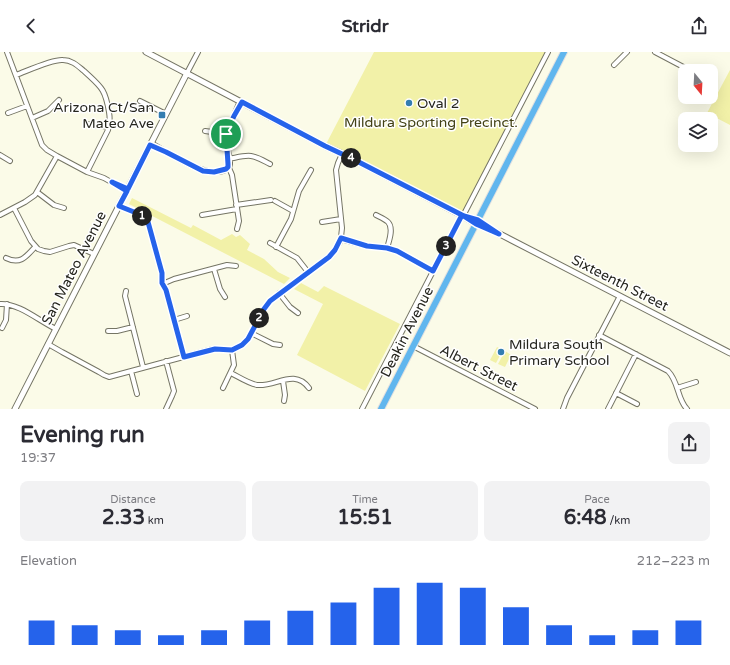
<!DOCTYPE html>
<meta charset="utf-8">
<style>
:root{--surface:#fff;--page:#f2f2f3;--text:#2b2b33;--muted:#7c7c81;--accent:#2563eb}
body{margin:0;font-family:"Varela Round",sans-serif;background:var(--page);color:var(--text);height:100vh;display:flex;flex-direction:column;font-size:15px;white-space:nowrap}
*{box-sizing:border-box;margin:0}
p{font-size:13px;color:var(--muted)}
.icon{flex:none;width:22px;height:22px;fill:none;stroke:currentColor;stroke-width:2;stroke-linecap:round;stroke-linejoin:round}
.map{position:relative;height:357px;overflow:hidden}
.details{display:flex;flex-direction:column;background:var(--surface);flex:1}
.details>*{flex:none}
.needle{width:26px;rotate:162deg}
.fabs{position:absolute;left:678px;top:12px;display:grid;gap:8px}
.fabs a{display:grid;place-items:center;width:40px;height:40px;border-radius:8px;background:var(--surface);box-shadow:0 4px 16px #0002;font-size:20px}
.pin{position:absolute;display:grid;place-items:center;width:34px;height:34px;color:#fff;margin:-17px;border:2px solid #fff;border-radius:50%;box-shadow:0 1px 4px #0007}
.km{position:absolute;width:20px;height:20px;margin:-10px;border-radius:50%;background:#222;color:#fff;font-size:11px;line-height:20px;text-align:center}
.round{display:grid;place-items:center;flex:none;width:42px;height:42px;border-radius:8px;background:var(--page)}
.summary{display:flex;align-items:center;justify-content:space-between;height:68px;padding:0 20px}
h1{font-size:22px;font-weight:800;line-height:30px}
.figures{display:grid;grid-template-columns:repeat(3,1fr);gap:6px;height:68px;padding:4px 20px}
.figures div{display:grid;align-content:center;border-radius:8px;background:var(--page);text-align:center}
.figures b{font-size:20px;font-weight:800}
.figures small{font-size:11px;font-weight:400}
.figures p{font-size:11px}
.chart{height:112px;padding:8px 20px}
.chart p{display:flex;justify-content:space-between}
.chart svg{width:100%;height:72px;margin-top:4px;stroke:var(--accent);stroke-width:6}
header{display:flex;justify-content:space-between;align-items:center;height:52px;padding:0 20px;background:var(--surface);font-size:18px;font-weight:800}
.map>svg:first-child{display:block}
</style>
<header><svg class="icon" aria-label="back" viewBox="0 0 24 24"><path d="M15 5l-7 7 7 7"/></svg>Stridr<svg class="icon" aria-label="share" viewBox="0 0 24 24"><path d="M12 15V3M7 8l5-5 5 5M5 13v7h14v-7"/></svg></header>
<div class="map">
<svg width="730" height="357" viewBox="0 0 730 357">
<rect width="100%" height="100%" fill="#fbfbe8"/>
<path fill="#f2f1a8" d="M 374,0 L 548,0 L 463,164 L 325,94 Z
M 730,18 L 730,73 L 707,61 Z
M 132,146 L 191,176 L 193,173 L 221,188 L 232,182 L 236,185 L 240,183 L 250,192 L 247,198 L 264,207 L 278,220 L 290,226 L 284,232 L 129,152 Z
M 301,231 L 318,240 L 324,234 L 400,272 L 365,339 L 297,303 L 323,252 L 294,237 Z
M 497,295 L 503,298 L 496,311 L 490,308 Z
M 505,299 L 511,303 L 505,315 L 498,312 Z"/>
<g fill="none" stroke-linecap="round" stroke-linejoin="round">
<g stroke="#757565" stroke-width="6">
<path id="minor" d="M 7,0 L 42,93 L 47,98 L 57,104 L 87,120 L 104,126 L 127,139
M 655,0 L 691,19
M 614,13 L 627,0
M 187,21 L 198,0
M 16,23 C 27,19 52,7 63,8 C 72,8 78,14 84,19 C 101,35 105,36 109,60 C 110,66 110,72 108,78 L 87,120
M 140,49 L 166,62
M 8,61 L 27,54
M 32,66 L 48,59 L 59,48
M 87,72 L 109,75
M 205,79 L 226,82
M 151,91 C 168,100 211,131 229,116
M 0,103 L 10,109
M 228,107 C 235,106 244,103 251,104 C 258,105 264,109 270,112
M 37,140 L 54,153 L 64,156
M 275,149 L 293,159
M 236,153 L 271,148
M 119,154 C 130,159 144,161 149,173 L 162,221 L 162,228
M 14,156 L 31,189 L 38,197 L 44,199 L 50,200 L 69,194 L 74,193 L 94,202
M 0,163 L 25,150 L 35,143 L 57,104
M 202,163 L 237,157
M 376,163 C 380,165 385,167 388,170 C 394,176 389,189 387,196
M 463,164 L 548,0
M 322,170 L 341,167
M 237,177 L 239,169 L 232,123 L 229,116 L 230,112 L 230,106 L 227,95 L 226,82 L 240,49
M 341,187 L 367,194 L 387,196 L 397,199 L 433,219
M 270,191 L 297,206 L 308,220
M 276,195 L 291,167 L 299,139 L 311,118
M 6,206 C 20,213 26,205 35,195
M 214,217 L 220,237 L 225,245
M 167,230 L 174,227 L 227,213 L 236,214
M 163,232 L 166,238 L 184,305
M 126,239 L 125,244 L 143,315
M 279,241 L 290,255 L 298,261
M 0,252 C 19,251 39,269 56,277
M 174,268 L 187,264
M 2,276 L 6,268 L 7,252
M 108,279 L 117,279 L 133,275
M 251,281 L 273,292 L 280,293
M 599,283 L 668,319 C 679,330 677,347 687,357
M 48,292 L 62,300 L 99,320 L 104,323 L 109,325 L 213,297 L 229,298 L 237,296 L 242,293 L 248,287 L 264,257 L 270,249 L 332,202 L 340,190 L 341,185 L 342,176 L 336,118 L 338,111 L 342,102
M 413,294 L 535,357
M 131,319 L 137,342
M 231,321 C 239,325 248,331 257,333 C 276,335 294,316 309,336
M 283,329 L 285,343 L 284,349
M 223,336 L 234,313 L 232,298
M 677,336 L 696,330
M 616,341 L 637,352
M 166,357 L 172,344 L 174,339 L 166,309
M 362,357 L 462,163
M 563,357 L 567,346 L 620,244
M 608,357 L 636,302"/>
</g>
<g stroke="#757565" stroke-width="7">
<path id="tertiary" d="M 146,0 L 325,94 L 345,103 L 463,164 L 476,172 L 499,182
M 496,180 L 730,301
M 15,357 L 187,21"/>
</g>
<g stroke="#e1e1e0" stroke-width="8">
<path id="trunk" d="M 381,357 L 564,0"/>
</g>
<use href="#minor" stroke="#fff" stroke-width="4"/>
<use href="#tertiary" stroke="#fff" stroke-width="5"/>
<use href="#trunk" stroke="#60b6ee" stroke-width="6"/>
</g>
<g fill="none" stroke-linecap="round" stroke-linejoin="round">
<g stroke="#fff" stroke-width="8">
<path id="route" d="M 226,82 L 228,112 L 228,115 L 226,117 L 214,120 L 203,119 L 166,100 L 150,93 L 128,137 L 112,130 L 127,139 L 119,154 L 144,164 L 148,170 L 162,221 L 162,231 L 166,238 L 184,305 L 215,297 L 232,298 L 242,293 L 248,287 L 264,257 L 270,249 L 329,205 L 335,198 L 341,186 L 367,194 L 387,196 L 397,199 L 433,219 L 462,163 L 476,172 L 499,182 L 478,168 L 464,164 L 462,163 L 345,103 L 342,102 L 325,94 L 242,50 L 234,64 L 226,82"/>
</g>
<use href="#route" stroke="#2563eb" stroke-width="5"/>
</g>
<g fill="#347db1" stroke="#fff" stroke-width="1.5">
<circle cx="409" cy="51" r="4"/>
<rect x="158" y="59" width="8" height="8" rx="2"/>
<circle cx="501" cy="300" r="4"/>
</g>
<g text-anchor="middle" dominant-baseline="central" stroke-width="3" stroke-linejoin="round" paint-order="stroke">
<g font-size="14" fill="#26261f" stroke="#fff" text-anchor="start">
<text x="417" y="51">Oval 2</text>
<text x="154" y="55" text-anchor="end">Arizona Ct/San<tspan x="154" dy="16">Mateo Ave</tspan></text>
<text x="509" y="292">Mildura South<tspan x="509" dy="16">Primary School</tspan></text>
</g>
<g font-size="14" fill="#424115" stroke="#fff">
<text x="431" y="70">Mildura Sporting Precinct.</text>
</g>
<g font-size="14" fill="#26261f" stroke="#fff">
<text transform="translate(74 216) rotate(-63)">San Mateo Avenue</text>
<text transform="translate(620 231) rotate(27)">Sixteenth Street</text>
<text transform="translate(407 280) rotate(-63)">Deakin Avenue</text>
<text transform="translate(479 316) rotate(27)">Albert Street</text>
</g>
</g>
</svg>
<div class="fabs">
<a><svg class="needle" viewBox="-14 -14 28 28"><path d="M0-13l5 13h-10z" fill="#e53935"/><path d="M0 13l5-13h-10z" fill="#7c7c81"/></svg></a>
<a><svg class="icon" aria-label="layers" viewBox="0 0 24 24"><path d="M12 4l9 5-9 5-9-5zM3 14l9 5 9-5"/></svg></a>
</div>
<div class="pin" style="left:226px;top:82px;background:#1e9e55"><svg class="icon" aria-label="arrive" viewBox="0 0 24 24"><path d="M6 21V4h12l-3 4 3 4H6"/></svg></div>
<b class="km" style="left:142px;top:164px">1</b>
<b class="km" style="left:259px;top:266px">2</b>
<b class="km" style="left:446px;top:194px">3</b>
<b class="km" style="left:351px;top:106px">4</b>
</div>
<section class="details">
<div class="summary"><div><h1>Evening run</h1><p>19:37</p></div><a class="round"><svg class="icon" aria-label="share" viewBox="0 0 24 24"><path d="M12 15V3M7 8l5-5 5 5M5 13v7h14v-7"/></svg></a></div>
<div class="figures">
<div><p>Distance</p><b>2.33<small> km</small></b></div>
<div><p>Time</p><b>15:51</b></div>
<div><p>Pace</p><b>6:48<small> /km</small></b></div>
</div>
<div class="chart"><p><span>Elevation</span>212–223 m</p>
<svg viewBox="0 0 160 44" preserveAspectRatio="none"><path d="M5 44V29M15 44V32M25 44V35M35 44V38M45 44V35M55 44V29M65 44V23M75 44V18M85 44V9M95 44V6M105 44V9M115 44V21M125 44V32M135 44V38M145 44V35M155 44V29"/></svg>
</div>
</section>
